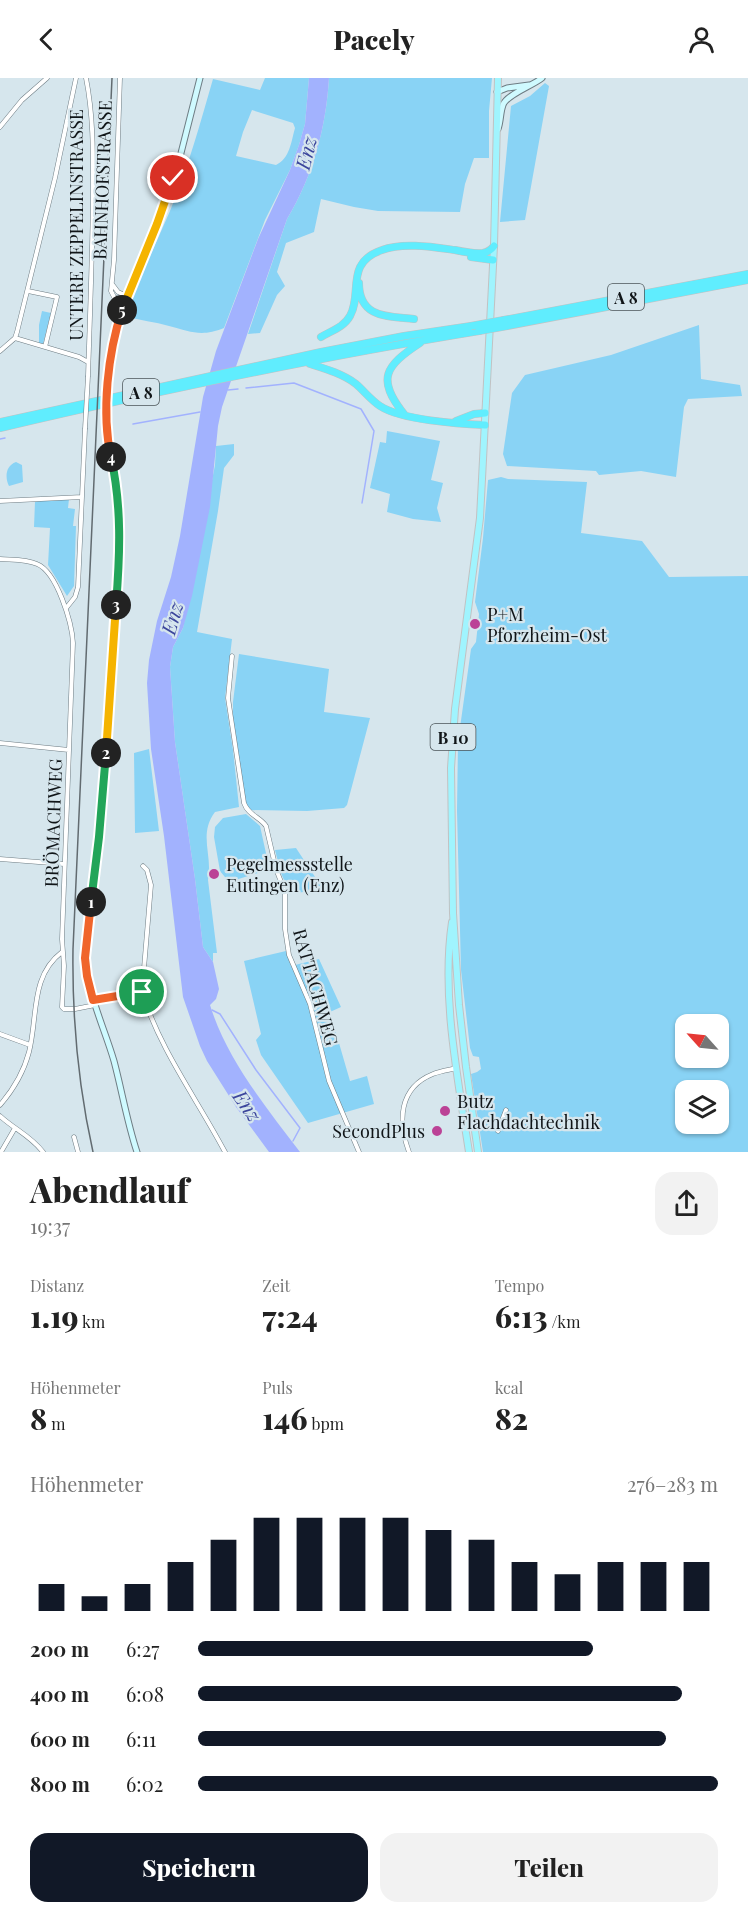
<!DOCTYPE html>
<html lang="de">
<meta charset="utf-8">
<style>
:root{--surface:#fff;--page:#f2f2f2;--text:#222;--muted:#767676;--accent:#111827}
body{margin:0;font-family:"Playfair Display",serif;background:var(--page);color:var(--text);height:100vh;display:flex;flex-direction:column;font-size:22px;white-space:nowrap}
*{box-sizing:border-box;margin:0}
p{font-size:20px;color:var(--muted)}
.icon{flex:none;width:33px;height:33px;fill:none;stroke:currentColor;stroke-width:2;stroke-linecap:round;stroke-linejoin:round}
.map{position:relative;height:1074px;overflow:hidden}
.panel{display:flex;flex-direction:column;background:var(--surface);flex:1}
.panel>*{flex:none}
.needle{width:39px;rotate:297deg}
.controls{position:absolute;left:675px;top:936px;display:grid;gap:12px}
.controls a{display:grid;place-items:center;width:54px;height:54px;border-radius:12px;background:var(--surface);box-shadow:0 2px 4px #0004;font-size:30px}
.pin{position:absolute;display:grid;place-items:center;width:51px;height:51px;color:#fff;margin:-26px;border:3px solid #fff;border-radius:50%;box-shadow:0 2px 6px #0007}
.km{position:absolute;width:30px;height:30px;margin:-15px;border-radius:50%;background:#222;color:#fff;font-size:16px;line-height:30px;text-align:center}
.round{display:grid;place-items:center;flex:none;width:63px;height:63px;border-radius:18px;background:var(--page)}
.overview{display:flex;align-items:center;justify-content:space-between;height:102px;padding:0 30px}
h1{font-size:33px;font-weight:800;line-height:45px}
.figures{display:grid;grid-template-columns:repeat(3,1fr);gap:9px;height:102px;padding:6px 30px}
.figures div{display:grid;align-content:center}
.figures b{font-size:30px;font-weight:800}
.figures small{font-size:16px;font-weight:400}
.figures p{font-size:16px}
.chart{height:168px;padding:12px 30px}
.chart p{display:flex;justify-content:space-between}
.chart svg{width:100%;height:108px;margin-top:6px;stroke:var(--accent);stroke-width:6}
.cta{display:flex;gap:12px;margin-top:auto;padding:12px 30px}
.cta a{flex:1;height:69px;border-radius:18px;background:var(--accent);color:#fff;font-size:24px;font-weight:800;line-height:69px;text-align:center}
.cta a+a{background:var(--page);color:var(--text)}
ul{padding:0 30px;list-style:none;font-size:20px}
li{display:grid;grid-template-columns:96px 72px 1fr;align-items:center;height:45px}
li i{height:15px;border-radius:8px;background:var(--accent)}
header{display:flex;justify-content:space-between;align-items:center;height:78px;padding:0 30px;background:var(--surface);font-size:27px;font-weight:800}
.map>svg:first-child{display:block}
</style>
<header><svg class="icon" aria-label="back" viewBox="0 0 24 24"><path d="M15 5l-7 7 7 7"/></svg>Pacely<svg class="icon" aria-label="person" viewBox="0 0 24 24"><circle cx="12" cy="8" r="4"/><path d="M4 21q1-7 8-7t8 7"/></svg></header>
<div class="map">
<svg width="748" height="1074" viewBox="0 0 748 1074">
<rect width="100%" height="100%" fill="#d6e6ed"/>
<path fill="#89d3f5" fill-rule="evenodd" d="M 265,0 L 309,0 L 305,46 L 299,67 L 290,92 L 265,142 L 224,250 C 202,259 191,254 169,248 C 155,244 140,242 126,239 C 138,202 155,168 170,133 C 188,90 200,46 213,1 L 260,12 ZM 252,32 L 293,45 L 295,50 C 291,64 290,80 276,87 L 236,78 L 243,54 Z
M 329,0 L 492,0 L 489,33 L 489,80 L 474,80 L 465,106 L 460,134 L 378,133 L 354,129 L 321,121 L 314,154 L 286,165 L 277,194 L 285,208 L 277,217 L 260,255 L 248,256 L 287,141 C 313,98 326,50 329,0 Z
M 545,5 L 549,8 L 525,142 L 500,144 L 511,28 L 530,18 Z
M 42,233 L 51,235 L 43,266 L 39,265 L 39,247 Z
M 699,247 L 701,301 L 740,307 L 742,318 L 688,321 L 684,329 L 676,399 L 641,393 L 599,397 L 596,393 L 507,388 L 503,376 L 512,315 L 525,297 L 611,277 Z
M 387,353 L 440,363 L 431,402 L 443,405 L 437,430 L 441,444 L 413,441 L 387,434 L 390,416 L 370,410 L 380,364 L 386,365 Z
M 234,366 L 234,377 L 224,390 L 218,433 L 197,554 L 232,561 L 225,620 L 233,672 L 239,729 L 215,734 C 198,757 213,777 208,802 L 217,875 L 213,875 L 213,884 L 203,869 L 195,801 L 175,664 L 170,589 L 173,569 L 183,550 L 215,387 L 216,368 Z
M 16,384 L 22,387 L 23,404 L 9,408 C 5,400 5,388 16,384 Z
M 501,399 L 508,401 L 587,404 L 581,455 L 642,463 L 669,499 L 748,498 L 748,1074 L 483,1074 L 471,996 L 477,994 L 481,991 L 479,979 L 473,978 L 470,970 L 461,892 L 457,733 L 458,664 L 471,571 L 476,564 L 479,536 L 475,524 L 483,460 L 488,402 ZM 686,946 L 718,946 L 718,980 L 686,980 ZM 686,1012 L 718,1012 L 718,1046 L 686,1046 Z
M 69,421 L 68,430 L 75,431 L 73,448 L 76,448 L 74,508 L 67,518 L 48,487 L 50,450 L 34,449 L 35,424 L 38,423 Z
M 239,576 L 329,591 L 324,634 L 370,640 L 347,727 L 344,730 L 307,733 L 247,732 L 233,652 L 233,624 Z
M 149,671 L 159,753 L 135,755 L 134,675 Z
M 246,736 L 260,748 L 269,789 L 264,793 L 229,804 L 220,793 L 214,759 L 215,749 L 223,740 Z
M 296,770 L 323,811 L 290,816 L 281,795 L 275,772 Z
M 286,873 L 291,888 L 319,881 L 341,929 L 330,934 L 350,1003 L 367,998 L 374,1026 L 308,1045 L 261,977 L 256,962 L 261,956 L 244,883 Z"/>
<path fill="#a2b2fe" d="M 309,0 L 329,0 C 326,50 313,98 287,141 L 222,329 L 218,348 L 210,429 L 192,518 L 183,550 L 173,569 L 170,589 L 175,664 L 195,801 L 203,869 L 213,884 L 219,911 L 216,921 L 210,927 C 227,982 266,1029 300,1074 L 269,1074 L 236,1029 L 207,983 L 200,968 L 183,919 L 164,758 L 151,671 L 147,605 L 149,582 L 157,543 L 171,499 L 180,458 L 203,319 L 216,273 L 258,161 L 290,92 L 299,67 L 305,46 Z"/>
<g fill="none" stroke-linecap="round" stroke-linejoin="round">
<path stroke="#a2b2fe" stroke-width="1.5" d="M 246,310 L 294,305 L 361,331 L 374,353 L 362,425
M 228,312 L 238,311
M 133,346 L 200,334
M 0,361 L 5,360
M 212,932 L 220,936 L 256,992 L 300,1050 L 293,1063"/>
<g stroke="#6e7c83" stroke-width="5">
<path id="street" d="M 86,0 C 94,40 93,82 93,123 C 92,182 90,240 88,298
M 120,0 L 114,182 L 111,213 L 114,219 L 124,225
M 0,49 L 22,22 L 47,0
M 112,206 L 118,214 L 127,218
M 28,213 L 57,219 L 45,269
M 15,260 L 79,279 L 88,284
M 0,273 L 15,260 L 17,254 L 55,100 L 76,0
M 0,423 L 82,419
M 0,481 C 12,482 26,481 37,486 C 57,494 72,545 73,565 L 62,861 L 64,888 L 62,929 L 64,931 L 75,931 L 95,927
M 67,529 L 75,519 L 78,509 L 85,351
M 232,578 L 228,620 L 244,725 C 248,737 260,739 266,748 L 276,791 L 285,814 L 285,851 L 289,877 L 310,926 L 329,1003 L 359,1074
M 0,665 L 69,672
M 0,781 L 64,786
M 143,788 L 147,792 L 151,807 L 142,914 C 160,972 197,1021 225,1074
M 94,922 L 161,911
M 0,956 L 30,967
M 0,1027 C 13,1012 24,993 29,974 C 38,939 30,898 62,874
M 0,1038 C 14,1051 31,1058 43,1074
M 498,1053 L 506,1032
M 74,1059 L 78,1074
M 1,1074 L 15,1050
M 409,1074 C 398,1044 398,1010 433,996 C 441,993 449,992 457,990"/>
</g>
<g stroke="#6e7c83" stroke-width="7">
<path id="secondary" d="M 497,14 L 507,10 L 529,7
M 498,51 C 501,43 500,35 503,27 C 506,17 532,8 542,0
M 109,301 L 112,273 L 120,239 L 165,124 L 180,79 L 200,0
M 107,346 L 109,366 L 119,418 L 120,464 L 103,719 L 86,870 C 84,910 103,945 114,983 C 122,1013 127,1044 137,1074"/>
</g>
<g stroke="#c1c2c3" stroke-width="8">
<path id="primary" d="M 452,844 C 441,918 458,1001 469,1074
M 478,1074 L 466,989 L 459,927 L 453,835 L 451,690 L 455,631 L 480,440 L 494,168 L 498,0"/>
</g>
<g stroke="#c1c2c3" stroke-width="8">
<path id="highway" d="M 471,179 L 493,182
M 359,205 C 359,241 389,238 414,241
M 504,242 L 748,196
M 507,248 L 748,202
M 321,259 C 331,253 344,249 350,238 C 363,215 344,185 382,172 C 403,164 433,169 455,172 C 464,174 474,176 483,175 C 488,174 491,172 494,168
M 310,286 C 326,291 343,296 356,306 C 364,313 371,322 380,328 C 401,342 459,346 485,347
M 404,336 C 376,301 385,288 420,265
M 456,343 L 474,336 L 485,335
M 0,344 L 321,274 L 404,258 L 471,248
M 0,350 C 158,313 319,279 479,253"/>
</g>
<use href="#street" stroke="#fff" stroke-width="4"/>
<use href="#secondary" stroke="#cffaff" stroke-width="5"/>
<use href="#primary" stroke="#a0f4fe" stroke-width="6"/>
<use href="#highway" stroke="#60edfe" stroke-width="7"/>
<path stroke="#626b70" stroke-width="1.5" d="M 93,1074 C 78,1007 72,940 73,871 L 112,0"/>
<g stroke="#6e7c83" stroke-width="5" stroke-linecap="butt">
<path id="street-bridge" d="M 85,351 L 88,298"/>
</g>
<g stroke="#6e7c83" stroke-width="7" stroke-linecap="butt">
<path id="secondary-bridge" d="M 107,346 L 109,301"/>
</g>
<g stroke="#c1c2c3" stroke-width="8" stroke-linecap="butt">
<path id="highway-bridge" d="M 471,248 L 504,242
M 479,253 L 507,248"/>
</g>
<use href="#street-bridge" stroke="#fff" stroke-width="4"/>
<use href="#secondary-bridge" stroke="#cffaff" stroke-width="5"/>
<use href="#highway-bridge" stroke="#60edfe" stroke-width="7"/>
</g>
<g fill="none" stroke-linecap="round" stroke-linejoin="round">
<g stroke="#fff" stroke-width="12">
<path id="split-1" d="M 91,824 L 85,880 L 87,898 L 93,922 L 142,914"/>
</g>
<g stroke="#fff" stroke-width="12">
<path id="split-2" d="M 91,824 L 99,759 L 106,675"/>
</g>
<g stroke="#fff" stroke-width="12">
<path id="split-3" d="M 106,675 L 116,527"/>
</g>
<g stroke="#fff" stroke-width="12">
<path id="split-4" d="M 111,379 C 122,429 120,476 116,527"/>
</g>
<g stroke="#fff" stroke-width="12">
<path id="split-5" d="M 111,379 C 101,334 108,275 122,232"/>
</g>
<g stroke="#fff" stroke-width="12">
<path id="split-6" d="M 122,232 L 157,146 L 173,100"/>
</g>
<use href="#split-1" stroke="#f0652b" stroke-width="8"/>
<use href="#split-2" stroke="#22a559" stroke-width="8"/>
<use href="#split-3" stroke="#f5b400" stroke-width="8"/>
<use href="#split-4" stroke="#22a559" stroke-width="8"/>
<use href="#split-5" stroke="#f0652b" stroke-width="8"/>
<use href="#split-6" stroke="#f5b400" stroke-width="8"/>
</g>
<g fill="#bb4296" stroke="#d6e6ed" stroke-width="2">
<circle cx="475" cy="546" r="6"/>
<circle cx="214" cy="796" r="6"/>
<circle cx="445" cy="1033" r="6"/>
<circle cx="437" cy="1053" r="6"/>
</g>
<g text-anchor="middle" dominant-baseline="central" stroke-width="4.5" stroke-linejoin="round" paint-order="stroke">
<g fill="#d6e6ed" stroke="#4b5458" stroke-width="1.5">
<rect x="608" y="206" width="36" height="26" rx="4.5"/>
<rect x="123" y="301" width="36" height="26" rx="4.5"/>
<rect x="430.5" y="646" width="45" height="26" rx="4.5"/>
</g>
<g font-size="16" font-weight="bold" fill="#101518">
<text x="626" y="219">A 8</text>
<text x="141" y="314">A 8</text>
<text x="453" y="659">B 10</text>
</g>
<g font-size="18" fill="#101518" stroke="#d6e6ed">
<text transform="translate(102 102) rotate(-88)">BAHNHOFSTRASSE</text>
<text transform="translate(76 147) rotate(-90)">UNTERE ZEPPELINSTRASSE</text>
<text transform="translate(53 745) rotate(-88)">BRÖMACHWEG</text>
<text transform="translate(316 909) rotate(74)">RATTACHWEG</text>
</g>
<g font-size="18" fill="#101518" stroke="#d6e6ed" text-anchor="start">
<text x="487" y="536">P+M<tspan x="487" dy="21">Pforzheim-Ost</tspan></text>
<text x="226" y="786">Pegelmessstelle<tspan x="226" dy="21">Eutingen (Enz)</tspan></text>
<text x="457" y="1023">Butz<tspan x="457" dy="21">Flachdachtechnik</tspan></text>
<text x="425" y="1053" text-anchor="end">SecondPlus</text>
</g>
<g font-size="20" font-style="italic" fill="#3c469c" stroke="#d6e6ed">
<text transform="translate(305 75) rotate(-76)">Enz</text>
<text transform="translate(171 540) rotate(-74)">Enz</text>
<text transform="translate(248 1027) rotate(55)">Enz</text>
</g>
</g>
</svg>
<div class="controls">
<a><svg class="needle" viewBox="-14 -14 28 28"><path d="M0-13l5 13h-10z" fill="#e53935"/><path d="M0 13l5-13h-10z" fill="#767676"/></svg></a>
<a><svg class="icon" aria-label="layers" viewBox="0 0 24 24"><path d="M12 4l9 5-9 5-9-5zM3 14l9 5 9-5"/></svg></a>
</div>
<div class="pin" style="left:142px;top:914px;background:#1e9e55"><svg class="icon" aria-label="arrive" viewBox="0 0 24 24"><path d="M6 21V4h12l-3 4 3 4H6"/></svg></div>
<div class="pin" style="left:173px;top:100px;background:#d93025"><svg class="icon" aria-label="check" viewBox="0 0 24 24"><path d="M5 12l5 5 9-10"/></svg></div>
<b class="km" style="left:91px;top:824px">1</b>
<b class="km" style="left:106px;top:675px">2</b>
<b class="km" style="left:116px;top:527px">3</b>
<b class="km" style="left:111px;top:379px">4</b>
<b class="km" style="left:122px;top:232px">5</b>
</div>
<section class="panel">
<div class="overview"><div><h1>Abendlauf</h1><p>19:37</p></div><a class="round"><svg class="icon" aria-label="share" viewBox="0 0 24 24"><path d="M12 15V3M7 8l5-5 5 5M5 13v7h14v-7"/></svg></a></div>
<div class="figures">
<div><p>Distanz</p><b>1.19<small> km</small></b></div>
<div><p>Zeit</p><b>7:24</b></div>
<div><p>Tempo</p><b>6:13<small> /km</small></b></div>
</div>
<div class="figures">
<div><p>Höhenmeter</p><b>8<small> m</small></b></div>
<div><p>Puls</p><b>146<small> bpm</small></b></div>
<div><p>kcal</p><b>82</b></div>
</div>
<div class="chart"><p><span>Höhenmeter</span>276–283 m</p>
<svg viewBox="0 0 160 44" preserveAspectRatio="none"><path d="M5 44V33M15 44V38M25 44V33M35 44V24M45 44V15M55 44V6M65 44V6M75 44V6M85 44V6M95 44V11M105 44V15M115 44V24M125 44V29M135 44V24M145 44V24M155 44V24"/></svg>
</div>
<ul>
<li><b>200 m</b>6:27<i style="width:76%"></i></li>
<li><b>400 m</b>6:08<i style="width:93%"></i></li>
<li><b>600 m</b>6:11<i style="width:90%"></i></li>
<li><b>800 m</b>6:02<i style="width:100%"></i></li>
</ul>
<div class="cta"><a>Speichern</a><a>Teilen</a></div>
</section>
